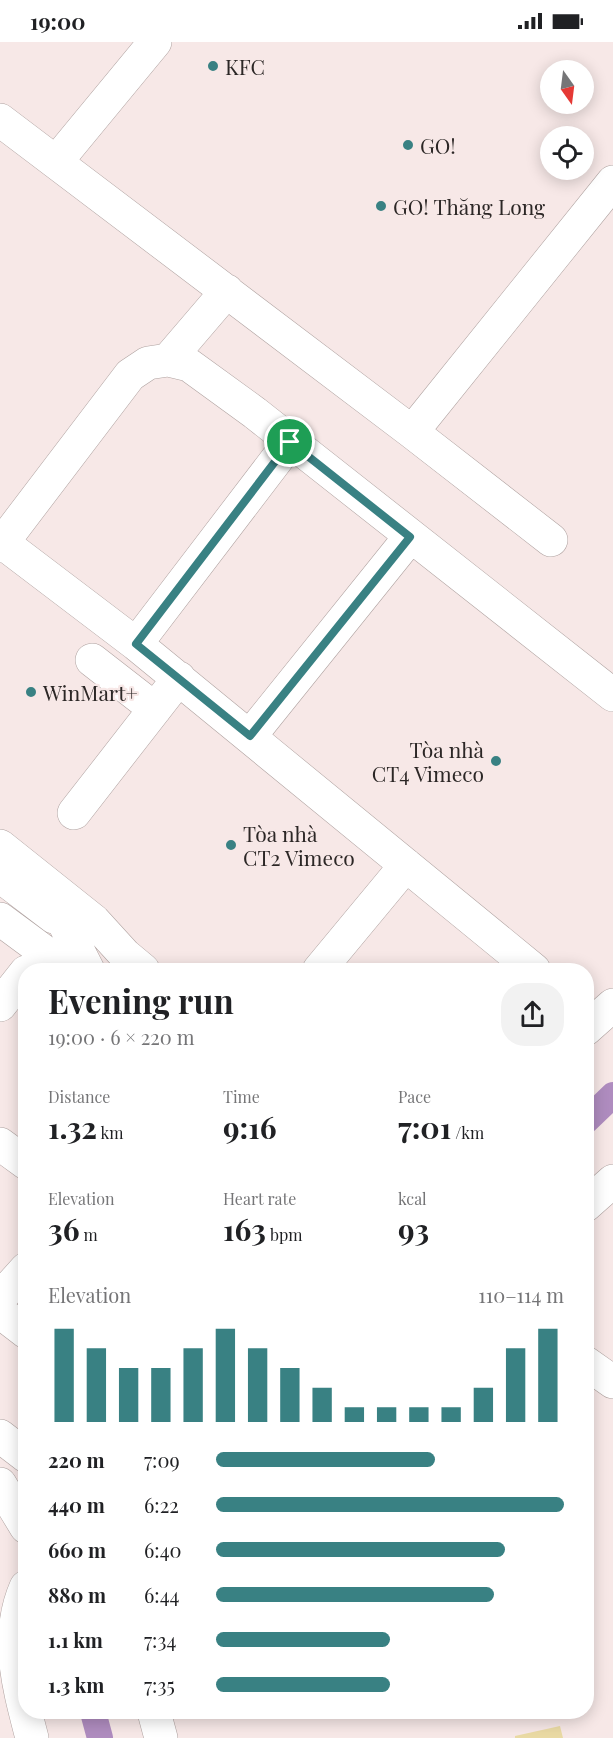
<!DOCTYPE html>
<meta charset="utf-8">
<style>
:root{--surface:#fff;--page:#f2f2f2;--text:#202124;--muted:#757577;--accent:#398183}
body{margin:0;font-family:"Playfair Display",serif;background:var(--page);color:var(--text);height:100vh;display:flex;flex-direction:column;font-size:22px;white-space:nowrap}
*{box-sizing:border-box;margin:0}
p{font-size:20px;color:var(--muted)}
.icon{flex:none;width:33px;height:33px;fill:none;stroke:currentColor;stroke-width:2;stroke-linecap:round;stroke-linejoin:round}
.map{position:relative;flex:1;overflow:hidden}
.panel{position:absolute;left:18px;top:921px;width:576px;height:756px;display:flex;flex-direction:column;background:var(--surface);border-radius:24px;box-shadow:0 3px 15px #0003}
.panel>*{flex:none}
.needle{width:39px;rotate:166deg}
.buttons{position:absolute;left:540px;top:18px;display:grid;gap:12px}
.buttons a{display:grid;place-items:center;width:54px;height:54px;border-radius:50%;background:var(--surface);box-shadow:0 3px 15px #0003;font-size:30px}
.pin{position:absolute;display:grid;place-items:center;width:51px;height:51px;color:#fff;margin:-26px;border:3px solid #fff;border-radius:50%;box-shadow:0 2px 6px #0007}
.round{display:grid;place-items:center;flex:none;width:63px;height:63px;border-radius:24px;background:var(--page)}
.summary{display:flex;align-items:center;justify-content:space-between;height:102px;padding:0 30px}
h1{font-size:33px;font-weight:700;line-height:45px}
.metrics{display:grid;grid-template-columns:repeat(3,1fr);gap:9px;height:102px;padding:6px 30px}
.metrics div{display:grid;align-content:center}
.metrics b{font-size:30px;font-weight:700}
.metrics small{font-size:16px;font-weight:400}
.metrics p{font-size:16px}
.chart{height:168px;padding:12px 30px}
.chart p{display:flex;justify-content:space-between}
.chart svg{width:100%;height:108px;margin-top:6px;stroke:var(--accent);stroke-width:6}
ul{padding:0 30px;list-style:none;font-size:20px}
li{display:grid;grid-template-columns:96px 72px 1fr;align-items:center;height:45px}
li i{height:15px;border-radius:8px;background:var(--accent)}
.status{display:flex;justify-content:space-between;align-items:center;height:42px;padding:0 30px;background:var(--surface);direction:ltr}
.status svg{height:16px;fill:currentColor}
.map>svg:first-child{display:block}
</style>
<div class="status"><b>19:00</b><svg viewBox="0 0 49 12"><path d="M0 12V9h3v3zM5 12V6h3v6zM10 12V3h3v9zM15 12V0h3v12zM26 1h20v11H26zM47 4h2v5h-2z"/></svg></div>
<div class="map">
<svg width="613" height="1696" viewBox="0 0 613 1696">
<rect width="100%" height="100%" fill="#f7e8e7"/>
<path fill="#eadaa4" d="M 560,1684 L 563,1696 L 515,1696 L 515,1694 Z"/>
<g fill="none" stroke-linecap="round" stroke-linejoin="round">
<path stroke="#af8cbf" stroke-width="26" d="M 586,1079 L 613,1053
M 93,1670 L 100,1696"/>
<g stroke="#afa2a0" stroke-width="34">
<path id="minor" d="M 0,78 L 412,390 L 551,498
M 56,120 L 155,0
M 168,318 L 227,249
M 412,390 L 613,140
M 3,501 L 136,602 L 534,928
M 0,504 L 130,333 L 148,321 L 168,318 L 189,323 L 255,371 L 613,653
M 136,602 L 290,400
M 92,618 L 155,667
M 250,694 L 410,495
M 74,771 L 179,636
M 0,804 L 94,879 L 125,913 L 143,928
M 0,834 L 54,875
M 0,877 L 69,928
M 65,883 L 88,928
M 319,928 L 406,823
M 0,963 L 26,930
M 586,987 L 613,963
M 0,1102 L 26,1121
M 586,1163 L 613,1139
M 0,1256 L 26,1227
M 0,1270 L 26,1290
M 586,1321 L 613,1340
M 0,1394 L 26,1414
M 0,1442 L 26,1485
M 26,1545 C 4,1595 19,1646 32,1696
M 154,1670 L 161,1696"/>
</g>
<use href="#minor" stroke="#fff" stroke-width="33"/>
</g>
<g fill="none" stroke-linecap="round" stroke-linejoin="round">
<g stroke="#fff" stroke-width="12">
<path id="route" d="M 290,400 L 410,495 L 250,694 L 136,602 Z"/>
</g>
<use href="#route" stroke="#398183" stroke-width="8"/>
</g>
<g fill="#398183" stroke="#f7e8e7" stroke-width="2">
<circle cx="213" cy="24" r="6"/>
<circle cx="408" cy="103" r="6"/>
<circle cx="381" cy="164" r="6"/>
<circle cx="31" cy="650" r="6"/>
<circle cx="496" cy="719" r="6"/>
<circle cx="231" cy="803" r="6"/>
</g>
<g text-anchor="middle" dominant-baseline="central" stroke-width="4.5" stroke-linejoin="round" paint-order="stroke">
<g font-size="21" fill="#2c2726" stroke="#f7e8e7" text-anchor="start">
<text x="225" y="24">KFC</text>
<text x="420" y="103">GO!</text>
<text x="393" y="164">GO! Thăng Long</text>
<text x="43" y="650">WinMart+</text>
<text x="484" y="707" text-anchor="end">Tòa nhà<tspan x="484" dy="24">CT4 Vimeco</tspan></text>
<text x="243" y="791">Tòa nhà<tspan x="243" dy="24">CT2 Vimeco</tspan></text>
</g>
</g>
</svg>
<div class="buttons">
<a><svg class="needle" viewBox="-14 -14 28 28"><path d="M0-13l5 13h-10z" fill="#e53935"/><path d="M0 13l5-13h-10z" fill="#757577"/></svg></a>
<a><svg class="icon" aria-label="locate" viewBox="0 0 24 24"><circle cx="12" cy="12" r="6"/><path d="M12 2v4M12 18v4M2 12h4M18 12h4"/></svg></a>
</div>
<div class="pin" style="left:290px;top:400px;background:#1e9e55"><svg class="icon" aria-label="arrive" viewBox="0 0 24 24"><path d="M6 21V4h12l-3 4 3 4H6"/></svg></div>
<section class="panel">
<div class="summary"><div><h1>Evening run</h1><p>19:00 · 6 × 220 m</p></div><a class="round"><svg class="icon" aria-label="share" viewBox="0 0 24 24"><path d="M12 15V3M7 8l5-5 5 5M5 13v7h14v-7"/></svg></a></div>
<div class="metrics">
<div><p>Distance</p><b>1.32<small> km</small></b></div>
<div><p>Time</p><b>9:16</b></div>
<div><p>Pace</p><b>7:01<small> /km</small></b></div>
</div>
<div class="metrics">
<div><p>Elevation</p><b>36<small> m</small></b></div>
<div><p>Heart rate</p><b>163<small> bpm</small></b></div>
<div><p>kcal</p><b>93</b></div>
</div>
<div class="chart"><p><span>Elevation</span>110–114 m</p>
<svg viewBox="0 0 160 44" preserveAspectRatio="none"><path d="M5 44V6M15 44V14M25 44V22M35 44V22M45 44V14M55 44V6M65 44V14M75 44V22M85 44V30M95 44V38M105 44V38M115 44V38M125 44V38M135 44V30M145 44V14M155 44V6"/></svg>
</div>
<ul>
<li><b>220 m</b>7:09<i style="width:63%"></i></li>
<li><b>440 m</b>6:22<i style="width:100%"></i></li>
<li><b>660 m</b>6:40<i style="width:83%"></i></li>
<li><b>880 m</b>6:44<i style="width:80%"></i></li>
<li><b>1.1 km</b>7:34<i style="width:50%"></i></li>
<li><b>1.3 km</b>7:35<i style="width:50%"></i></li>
</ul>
</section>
</div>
